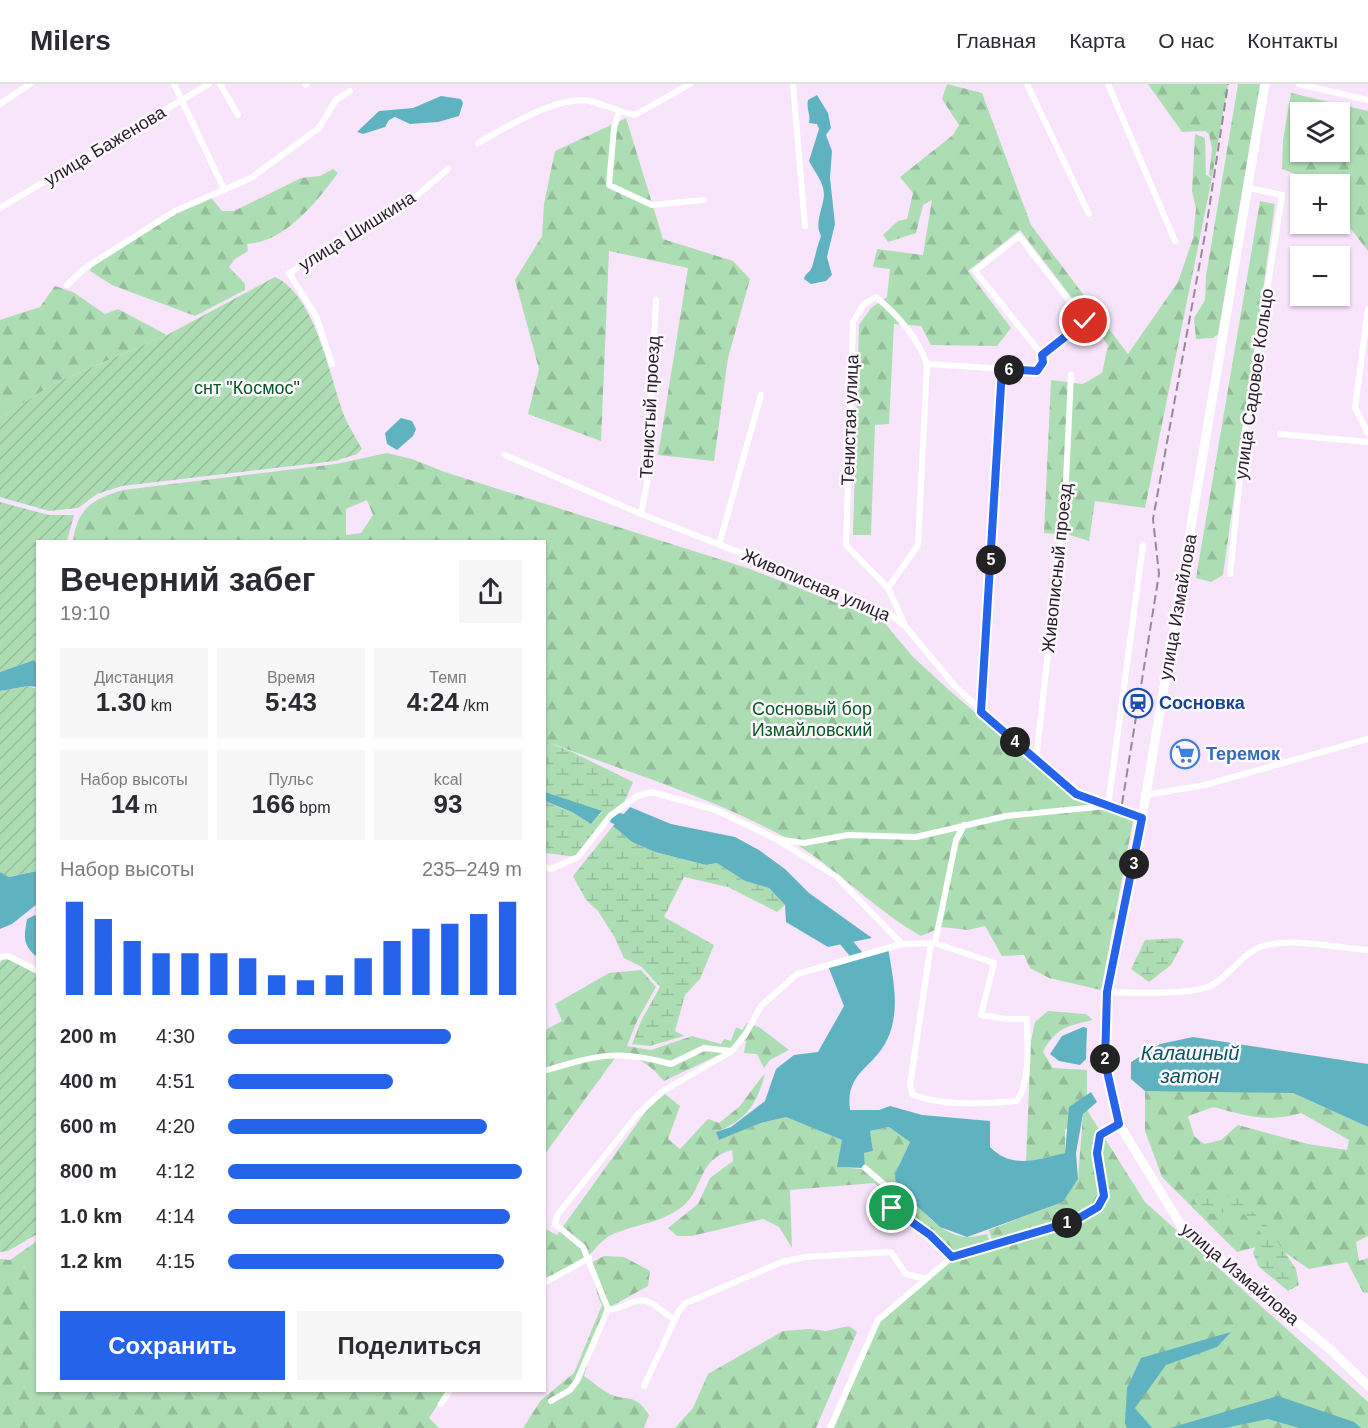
<!DOCTYPE html>
<html lang="ru">
<meta charset="utf-8">
<style>
:root{--surface:#fff;--page:#f7f7f7;--text:#2b2b33;--muted:#7c7c81;--line:#e1e1e2;--accent:#2563eb}
body{margin:0;font-family:Arial,sans-serif;background:var(--page);color:var(--text);height:100vh;display:flex;flex-direction:column;font-size:22px;white-space:nowrap}
*{box-sizing:border-box;margin:0}
p{font-size:20px;color:var(--muted)}
.icon{flex:none;width:33px;height:33px;fill:none;stroke:currentColor;stroke-width:2;stroke-linecap:round;stroke-linejoin:round}
.map{position:relative;flex:1;overflow:hidden}
.side{position:absolute;left:36px;top:456px;width:510px;height:852px;display:flex;flex-direction:column;background:var(--surface);border-radius:0px;box-shadow:0 2px 4px #0004}
.side>*{flex:none}
.controls{position:absolute;left:1290px;top:18px;display:grid;gap:12px}
.controls a{display:grid;place-items:center;width:60px;height:60px;border-radius:0px;background:var(--surface);box-shadow:0 2px 4px #0004;font-size:30px}
.pin{position:absolute;display:grid;place-items:center;width:51px;height:51px;color:#fff;margin:-26px;border:3px solid #fff;border-radius:50%;box-shadow:0 2px 6px #0007}
.km{position:absolute;width:30px;height:30px;margin:-15px;border-radius:50%;background:#222;color:#fff;font-size:16px;line-height:30px;text-align:center}
.round{display:grid;place-items:center;flex:none;width:63px;height:63px;border-radius:0px;background:var(--page)}
.overview{display:flex;align-items:center;justify-content:space-between;height:102px;padding:0 24px}
h1{font-size:33px;font-weight:600;line-height:45px}
.metrics{display:grid;grid-template-columns:repeat(3,1fr);gap:9px;height:102px;padding:6px 24px}
.metrics div{display:grid;align-content:center;border-radius:0px;background:var(--page);text-align:center}
.metrics b{font-size:26px;font-weight:600}
.metrics small{font-size:16px;font-weight:400}
.metrics p{font-size:16px}
.chart{height:168px;padding:12px 24px}
.chart p{display:flex;justify-content:space-between}
.chart svg{width:100%;height:108px;margin-top:6px;stroke:var(--accent);stroke-width:6}
.action{display:flex;gap:12px;margin-top:auto;padding:12px 24px}
.action a{flex:1;height:69px;border-radius:0px;background:var(--accent);color:#fff;font-size:24px;font-weight:600;line-height:69px;text-align:center}
.action a+a{background:var(--page);color:var(--text)}
ul{padding:0 24px;list-style:none;font-size:20px}
li{display:grid;grid-template-columns:96px 72px 1fr;align-items:center;height:45px}
li i{height:15px;border-radius:8px;background:var(--accent)}
header{display:flex;align-items:center;gap:36px;box-sizing:border-box;height:84px;padding:0 30px;background:var(--surface);border-bottom:2px solid var(--line)}
header strong{font-size:28px}
nav{display:flex;gap:33px;margin-inline-start:auto;font-size:21px}
.map>svg:first-child{display:block}
</style>
<header>
<strong>Milers</strong>
<nav><a>Главная</a><a>Карта</a><a>О нас</a><a>Контакты</a></nav>
</header>
<div class="map">
<svg width="1368" height="1344" viewBox="0 0 1368 1344">
<defs>
<pattern id="forest-firs" width="22" height="20" patternUnits="userSpaceOnUse" patternTransform="scale(1.5)"><rect width="22" height="20" fill="#adddb3"/><path d="M5 1l3.5 6h-7zM16 11l3.5 6h-7z" fill="#95bd9a"/></pattern>
<pattern id="wetland-marsh" width="20" height="14" patternUnits="userSpaceOnUse" patternTransform="scale(1.5)"><rect width="20" height="14" fill="#adddb3"/><path d="M1 5h8M5 5V1M11 12h8M15 12V8" fill="none" stroke="#95bd9a"/></pattern>
<pattern id="garden-furrows" width="10" height="10" patternUnits="userSpaceOnUse" patternTransform="scale(1.5)"><rect width="10" height="10" fill="#adddb3"/><path d="M-1 1l2-2M0 10L10 0M9 11l2-2" fill="none" stroke="#95bd9a"/></pattern>
</defs>
<rect width="100%" height="100%" fill="#f9e5fb"/>
<path fill="url(#forest-firs)" fill-rule="evenodd" d="M 947,0 L 982,9 L 1031,141 L 1128,270 L 1178,198 L 1193,154 L 1196,124 L 1192,107 L 1195,50 L 1205,54 L 1206,91 L 1212,94 L 1145,424 L 1095,417 L 1089,457 L 1070,451 L 1044,449 L 1051,296 L 1083,300 L 1102,289 L 1108,261 L 1020,146 L 968,187 L 1011,244 L 997,262 L 931,261 L 921,242 L 894,240 L 889,340 L 875,341 L 871,451 L 853,451 L 859,241 L 871,224 L 887,213 L 890,185 L 873,183 L 877,165 L 923,171 L 932,116 L 923,121 L 916,149 L 888,158 L 883,151 L 898,137 L 907,135 L 913,109 L 900,93 L 953,51 L 959,41 L 942,15 Z
M 1148,0 L 1228,0 L 1212,93 L 1209,91 L 1212,65 L 1209,50 L 1205,47 L 1182,48 Z
M 1238,0 L 1260,0 L 1218,250 L 1213,254 L 1196,255 L 1194,234 L 1205,216 L 1206,192 Z
M 1291,9 L 1368,27 L 1368,167 L 1340,131 L 1340,100 L 1322,100 L 1282,85 L 1283,56 ZM 1300,28 L 1340,28 L 1340,68 L 1300,68 Z
M 626,34 L 663,155 L 733,177 L 750,195 L 728,274 L 714,377 L 658,371 L 688,184 L 609,167 L 601,357 L 528,330 L 539,285 L 515,196 L 542,152 L 544,120 L 555,67 Z
M 333,85 L 338,89 C 317,117 286,158 247,160 L 248,167 L 235,175 L 229,183 L 245,200 L 245,206 L 195,232 L 112,201 L 90,187 L 93,180 L 106,171 L 209,111 L 222,127 L 234,127 L 301,94 L 320,92 Z
M 1260,117 L 1275,120 L 1223,491 L 1211,498 L 1196,494 Z
M 55,202 L 73,208 L 105,230 L 118,225 L 167,251 L 55,299 L 0,334 L 0,236 L 40,223 Z
M 387,369 L 412,375 L 445,388 L 747,484 L 883,537 L 913,573 L 949,606 L 1074,714 L 1133,737 L 1101,906 L 1049,894 L 1030,884 L 1024,871 L 1002,872 L 985,842 L 968,846 L 942,843 L 921,852 C 868,822 828,774 773,747 C 700,709 621,686 545,657 L 544,458 L 73,458 C 77,424 93,415 123,406 L 336,380 ZM 367,416 L 373,431 L 361,449 L 346,451 L 346,425 Z
M 641,886 L 656,903 L 637,937 L 627,962 L 651,966 L 692,952 L 721,960 L 724,955 L 731,957 L 736,943 L 742,946 L 747,939 L 759,943 L 789,966 L 770,976 L 764,984 L 757,970 L 744,969 L 746,957 L 739,956 L 729,966 L 664,997 C 651,982 637,969 615,974 L 545,1070 L 545,946 L 562,937 L 555,920 L 609,889 Z
M 1048,927 L 1086,930 L 1093,936 C 1068,942 1056,943 1043,968 L 1053,984 L 1087,986 L 1087,1026 L 1145,1118 L 1368,1318 L 1368,1344 L 834,1344 L 880,1238 L 953,1175 L 993,1160 L 989,1146 L 1063,1118 L 1078,1095 L 1083,1030 L 1065,1046 L 1065,1069 L 1026,1078 L 1031,957 L 1035,938 Z
M 765,989 C 758,1019 746,1037 716,1048 L 719,1056 L 761,1039 L 786,1033 L 842,1056 L 838,1083 L 862,1085 L 864,1069 L 873,1067 L 870,1047 L 889,1043 L 910,1058 L 895,1090 C 912,1113 935,1152 968,1153 C 974,1153 981,1151 987,1150 L 990,1158 L 959,1168 L 949,1166 L 874,1099 L 790,1106 L 792,1164 L 779,1143 L 763,1135 L 692,1152 L 677,1152 L 668,1144 L 698,1120 L 710,1094 L 733,1077 L 732,1066 C 697,1075 705,1104 682,1123 C 661,1139 637,1140 613,1150 C 599,1157 593,1169 583,1178 C 574,1186 555,1188 545,1194 L 544,1144 L 557,1151 L 649,1023 L 665,1010 L 680,1022 L 668,1055 L 680,1065 L 708,1035 L 719,1039 L 739,1023 Z
M 1202,1006 L 1293,1009 L 1368,1043 L 1368,1152 L 1356,1158 L 1359,1177 L 1368,1174 L 1368,1209 L 1363,1208 L 1347,1178 L 1309,1185 L 1271,1159 L 1237,1168 L 1162,1093 L 1145,1047 L 1145,1007 ZM 1214,1023 C 1246,1032 1269,1039 1301,1029 L 1349,1056 L 1347,1066 L 1308,1060 L 1238,1041 L 1221,1056 L 1204,1060 L 1194,1052 L 1188,1032 Z
M 37,1157 L 38,1306 L 446,1307 L 429,1334 L 439,1344 L 0,1344 L 0,1175 L 10,1176 Z
M 604,1172 L 624,1173 L 650,1187 L 648,1202 L 610,1223 L 595,1254 L 584,1292 C 592,1297 600,1305 608,1309 C 626,1319 634,1307 649,1331 L 644,1344 L 523,1344 L 541,1316 L 574,1289 L 602,1221 C 594,1208 597,1194 587,1181 Z
M 849,1242 L 857,1248 L 816,1344 L 675,1344 L 693,1324 L 708,1290 L 783,1247 L 809,1245 L 826,1247 Z"/>
<path fill="url(#wetland-marsh)" d="M 545,657 L 572,668 L 633,698 L 623,721 L 578,773 L 545,769 L 544,717 L 572,728 L 591,740 L 602,728 L 545,708 Z
M 613,742 L 632,758 L 655,768 L 706,781 L 717,779 L 745,797 L 769,804 L 785,821 L 777,828 L 728,803 L 684,793 L 664,833 L 714,861 L 700,895 L 685,911 L 675,947 L 684,952 L 650,962 L 632,960 L 641,937 L 660,903 L 642,883 L 624,874 L 614,852 L 598,827 L 586,816 L 573,792 Z
M 1179,854 L 1184,857 L 1171,881 L 1149,898 L 1131,885 L 1145,856 Z
M 1198,1110 L 1235,1113 L 1265,1139 L 1296,1185 L 1299,1201 L 1288,1207 L 1259,1183 L 1253,1169 L 1261,1149 L 1241,1127 L 1209,1130 L 1197,1121 L 1192,1112 Z"/>
<path fill="url(#garden-furrows)" d="M 275,193 C 317,212 330,297 346,336 C 351,346 357,356 362,365 L 357,370 L 335,377 L 122,402 L 97,410 L 78,424 L 49,427 L 0,413 L 0,334 L 55,299 L 167,251 Z
M 0,418 L 49,431 L 74,431 L 67,457 L 38,458 L 37,580 L 34,576 L 0,588 Z
M 28,602 L 37,605 L 37,787 L 9,793 L 0,788 L 0,607 Z
M 3,874 L 11,876 L 38,891 L 37,1150 L 8,1167 L 0,1168 L 0,879 Z"/>
<path fill="#5fb3c1" d="M 817,11 L 828,29 L 831,44 L 826,51 L 832,67 L 830,94 L 835,140 L 827,173 L 832,191 L 826,197 L 811,200 L 804,195 C 805,189 810,189 812,183 C 815,173 817,163 821,152 C 814,139 823,125 824,111 C 824,98 814,87 809,77 L 819,45 L 817,40 L 809,39 C 811,31 806,25 808,16 Z
M 441,12 L 461,15 L 463,19 L 459,32 L 438,38 L 410,40 L 395,33 L 389,36 L 385,43 L 363,50 L 357,48 L 379,27 L 413,24 Z
M 401,334 L 412,337 L 416,345 L 413,352 L 397,366 L 387,360 L 385,349 Z
M 34,576 L 37,580 L 37,603 L 28,602 L 0,607 L 0,588 Z
M 545,708 L 602,727 L 591,740 L 572,728 L 545,717 Z
M 630,723 L 671,740 L 735,753 L 759,766 L 785,785 L 809,809 L 872,854 L 828,863 L 786,838 L 785,821 L 769,804 L 745,797 L 717,779 L 706,781 L 655,768 L 632,758 L 613,742 Z
M 37,787 L 37,820 L 12,840 L 0,845 L 0,788 L 9,793 Z
M 35,831 L 37,833 L 37,873 C 22,861 24,852 27,835 Z
M 888,864 C 893,894 901,927 887,956 C 873,985 845,988 850,1026 L 879,1026 L 890,1022 L 922,1031 L 990,1037 L 990,1063 C 1013,1086 1037,1075 1065,1069 L 1069,1023 L 1091,1008 L 1097,1018 L 1083,1030 L 1076,1069 L 1078,1095 L 1063,1118 L 967,1153 L 940,1143 L 896,1103 L 895,1090 L 910,1058 L 889,1043 L 870,1047 L 873,1067 L 864,1069 L 865,1084 L 837,1083 L 842,1056 L 786,1033 L 761,1039 L 719,1056 L 716,1048 L 731,1043 L 765,1017 L 776,985 L 794,971 L 818,968 L 844,922 L 828,882 Z
M 1083,943 L 1087,944 L 1086,975 L 1080,981 L 1059,977 L 1050,970 L 1062,952 Z
M 1193,953 L 1368,980 L 1368,1043 L 1293,1009 L 1145,1007 L 1131,995 L 1131,978 L 1160,960 Z
M 1231,1248 L 1217,1263 L 1166,1281 L 1135,1324 L 1152,1344 L 1127,1344 L 1125,1340 L 1127,1304 L 1141,1274 Z
M 1278,1312 L 1354,1338 L 1361,1344 L 1299,1344 L 1268,1335 L 1225,1344 L 1170,1344 Z"/>
<g fill="none" stroke-linecap="round" stroke-linejoin="round">
<path stroke="#5fb3c1" stroke-width="12" d="M 615,734 L 636,739
M 836,846 L 865,881"/>
<path stroke="#fff" stroke-width="6" d="M 174,0 L 224,105
M 220,0 L 238,31
M 305,0 L 306,1
M 793,0 L 805,142
M 1027,0 L 1089,130
M 1108,0 L 1175,157
M 1299,0 L 1368,16
M 0,20 L 30,0
M 619,28 L 614,44 L 609,101 L 652,121 L 704,116
M 478,59 C 506,43 558,11 590,17 C 605,21 620,28 635,31 L 690,0
M 0,124 L 209,0
M 67,201 L 85,184 L 175,127 L 251,94 L 319,44 L 336,16 L 350,7
M 1368,225 L 1355,324 L 1368,349
M 332,280 L 316,232 L 289,189 L 412,116 L 448,85
M 1280,350 L 1368,358
M 505,371 L 641,430 L 841,508 L 890,530 L 906,543 L 955,602 L 1013,656 L 1075,710 L 1108,722
M 641,430 L 647,399 L 656,216
M 719,461 L 761,311
M 1230,490 L 1245,346 L 1282,111 L 1249,104
M 888,504 L 846,461 L 853,238 L 864,220 L 876,213 C 898,231 917,253 927,280 L 1037,287 L 1043,278 L 1042,271 L 975,187 L 1019,152 L 1085,237 L 1042,271
M 904,539 L 888,504 L 918,461 L 927,280
M 981,628 L 1002,285
M 1036,676 L 1065,418 L 1071,291
M 1146,711 L 1205,701 L 1368,655
M 1142,734 L 1108,722 L 1143,461
M 779,757 L 837,793 L 902,860
M 544,783 L 551,785 L 578,773 L 610,732 L 637,712 L 652,708 L 716,726 L 776,755 L 804,759 L 848,751 L 916,753 L 1006,732 L 1107,722
M 931,859 L 910,1002 L 913,1011 C 945,1023 983,1019 1017,1017 C 1031,996 1027,960 1027,935 L 1007,935 L 981,931 L 994,879 L 935,859
M 0,873 L 8,872 L 38,887
M 1107,908 C 1133,909 1184,911 1208,903 C 1227,896 1241,869 1263,862 C 1295,853 1335,864 1368,866
M 544,987 C 596,971 618,965 671,980 L 704,964 L 732,967
M 865,1084 L 885,1101 L 892,1124 L 930,1151 L 952,1173
M 544,1199 L 589,1174
M 608,1225 C 622,1227 631,1214 646,1217 C 657,1220 664,1231 675,1235
M 644,1302 L 679,1227 L 686,1219 L 782,1178 L 805,1173 L 891,1168 L 906,1190 L 926,1195
M 551,1317 L 570,1306 L 577,1297 L 608,1225 L 583,1163 L 555,1140 L 558,1130 L 638,1030 L 663,1007 L 732,967 L 745,951 L 761,922 L 797,890 L 902,860 L 935,859 L 956,756 L 964,741
M 441,1320 L 450,1306
M 830,1344 L 878,1236 L 952,1173 L 1074,1137 L 1097,1123 L 1104,1112 L 1097,1069 L 1100,1051 L 1119,1040"/>
<path stroke="#fff" stroke-width="9" d="M 1265,0 L 1133,788 L 1107,908 L 1105,978 L 1119,1040 L 1182,1143 L 1331,1266 L 1368,1302"/>
<path stroke="#968897" stroke-width="2" stroke-dasharray="9 4.5" stroke-linecap="butt" d="M 1122,720 L 1159,490 L 1153,435 L 1206,145 L 1228,0"/>
</g>
<g fill="none" stroke-linecap="round" stroke-linejoin="round">
<g stroke="#fff" stroke-width="12">
<path id="route" d="M 892,1124 L 930,1151 L 952,1173 L 1074,1137 L 1098,1123 L 1104,1112 L 1097,1069 L 1100,1051 L 1119,1040 L 1105,978 L 1107,908 L 1142,734 L 1076,710 L 981,628 L 1002,285 L 1037,287 L 1043,278 L 1042,271 L 1085,237"/>
</g>
<use href="#route" stroke="#2563eb" stroke-width="8"/>
</g>
<defs>
<g id="station-ring" transform="scale(1.5)"><circle r="9.5" fill="#fcf8fd" stroke="#1a4fb4" stroke-width="1.5"/><path d="M-3-6H3Q5-6 5-4V2Q5 4 3 4L4.5 6H3L1.5 4h-3L-3 6H-4.5L-3 4Q-5 4-5 2V-4Q-5-6-3-6ZM-3.5-4v3h7v-3ZM-3.5 1v1.5H-2V1ZM2 1v1.5H3.5V1Z" fill="#1a4fb4"/></g>
<g id="supermarket-ring" transform="scale(1.5)"><circle r="9.5" fill="#fcf8fd" stroke="#3f7fe0" stroke-width="1.5"/><path d="M-6-5.5h2.5l.6 2H6L4.5 2H-2.5L-4.4-4H-6ZM-1.5 3.2a1.3 1.3 0 1 0 .1 0ZM3 3.2a1.3 1.3 0 1 0 .1 0Z" fill="#3f7fe0"/></g>
</defs>
<g fill-rule="evenodd">
<use href="#station-ring" x="1138" y="619"/>
<use href="#supermarket-ring" x="1185" y="670"/>
</g>
<g text-anchor="middle" dominant-baseline="central" stroke-width="5" stroke-linejoin="round" paint-order="stroke">
<g font-size="18" fill="#261f27" stroke="#fcf8fd">
<text transform="translate(105 62) rotate(-31)">улица Баженова</text>
<text transform="translate(357 147) rotate(-32)">улица Шишкина</text>
<text transform="translate(1254 300) rotate(-82)">улица Садовое Кольцо</text>
<text transform="translate(650 323) rotate(-87)">Тенистый проезд</text>
<text transform="translate(850 336) rotate(-88)">Тенистая улица</text>
<text transform="translate(1057 484) rotate(-84)">Живописный проезд</text>
<text transform="translate(816 501) rotate(23)">Живописная улица</text>
<text transform="translate(1178 523) rotate(-80)">улица Измайлова</text>
<text transform="translate(1240 1190) rotate(40)">улица Измайлова</text>
</g>
<g font-size="18" fill="#075922" stroke="#fcf8fd">
<text x="247" y="304">снт "Космос"</text>
<text x="812" y="625">Сосновый бор<tspan x="812" dy="21">Измайловский</tspan></text>
</g>
<g font-size="18" font-weight="bold" fill="#164399" stroke="#fcf8fd" text-anchor="start">
<text x="1159" y="619">Сосновка</text>
</g>
<g font-size="18" font-weight="bold" fill="#366cbe" stroke="#fcf8fd" text-anchor="start">
<text x="1206" y="670">Теремок</text>
</g>
<g font-size="20" font-style="italic" fill="#08545f" stroke="#fcf8fd">
<text x="1190" y="969">Калашный<tspan x="1190" dy="23">затон</tspan></text>
</g>
</g>
</svg>
<div class="controls">
<a><svg class="icon" aria-label="layers" viewBox="0 0 24 24"><path d="M12 4l9 5-9 5-9-5zM3 14l9 5 9-5"/></svg></a>
<a>+</a>
<a>−</a>
</div>
<div class="pin" style="left:892px;top:1124px;background:#1e9e55"><svg class="icon" aria-label="arrive" viewBox="0 0 24 24"><path d="M6 21V4h12l-3 4 3 4H6"/></svg></div>
<div class="pin" style="left:1085px;top:237px;background:#d93025"><svg class="icon" aria-label="check" viewBox="0 0 24 24"><path d="M5 12l5 5 9-10"/></svg></div>
<b class="km" style="left:1067px;top:1139px">1</b>
<b class="km" style="left:1105px;top:975px">2</b>
<b class="km" style="left:1134px;top:780px">3</b>
<b class="km" style="left:1015px;top:658px">4</b>
<b class="km" style="left:991px;top:476px">5</b>
<b class="km" style="left:1009px;top:286px">6</b>
<section class="side">
<div class="overview"><div><h1>Вечерний забег</h1><p>19:10</p></div><a class="round"><svg class="icon" aria-label="share" viewBox="0 0 24 24"><path d="M12 15V3M7 8l5-5 5 5M5 13v7h14v-7"/></svg></a></div>
<div class="metrics">
<div><p>Дистанция</p><b>1.30<small> km</small></b></div>
<div><p>Время</p><b>5:43</b></div>
<div><p>Темп</p><b>4:24<small> /km</small></b></div>
</div>
<div class="metrics">
<div><p>Набор высоты</p><b>14<small> m</small></b></div>
<div><p>Пульс</p><b>166<small> bpm</small></b></div>
<div><p>kcal</p><b>93</b></div>
</div>
<div class="chart"><p><span>Набор высоты</span>235–249 m</p>
<svg viewBox="0 0 160 44" preserveAspectRatio="none"><path d="M5 44V6M15 44V13M25 44V22M35 44V27M45 44V27M55 44V27M65 44V29M75 44V36M85 44V38M95 44V36M105 44V29M115 44V22M125 44V17M135 44V15M145 44V11M155 44V6"/></svg>
</div>
<ul>
<li><b>200 m</b>4:30<i style="width:76%"></i></li>
<li><b>400 m</b>4:51<i style="width:56%"></i></li>
<li><b>600 m</b>4:20<i style="width:88%"></i></li>
<li><b>800 m</b>4:12<i style="width:100%"></i></li>
<li><b>1.0 km</b>4:14<i style="width:96%"></i></li>
<li><b>1.2 km</b>4:15<i style="width:94%"></i></li>
</ul>
<div class="action"><a>Сохранить</a><a>Поделиться</a></div>
</section>
</div>
